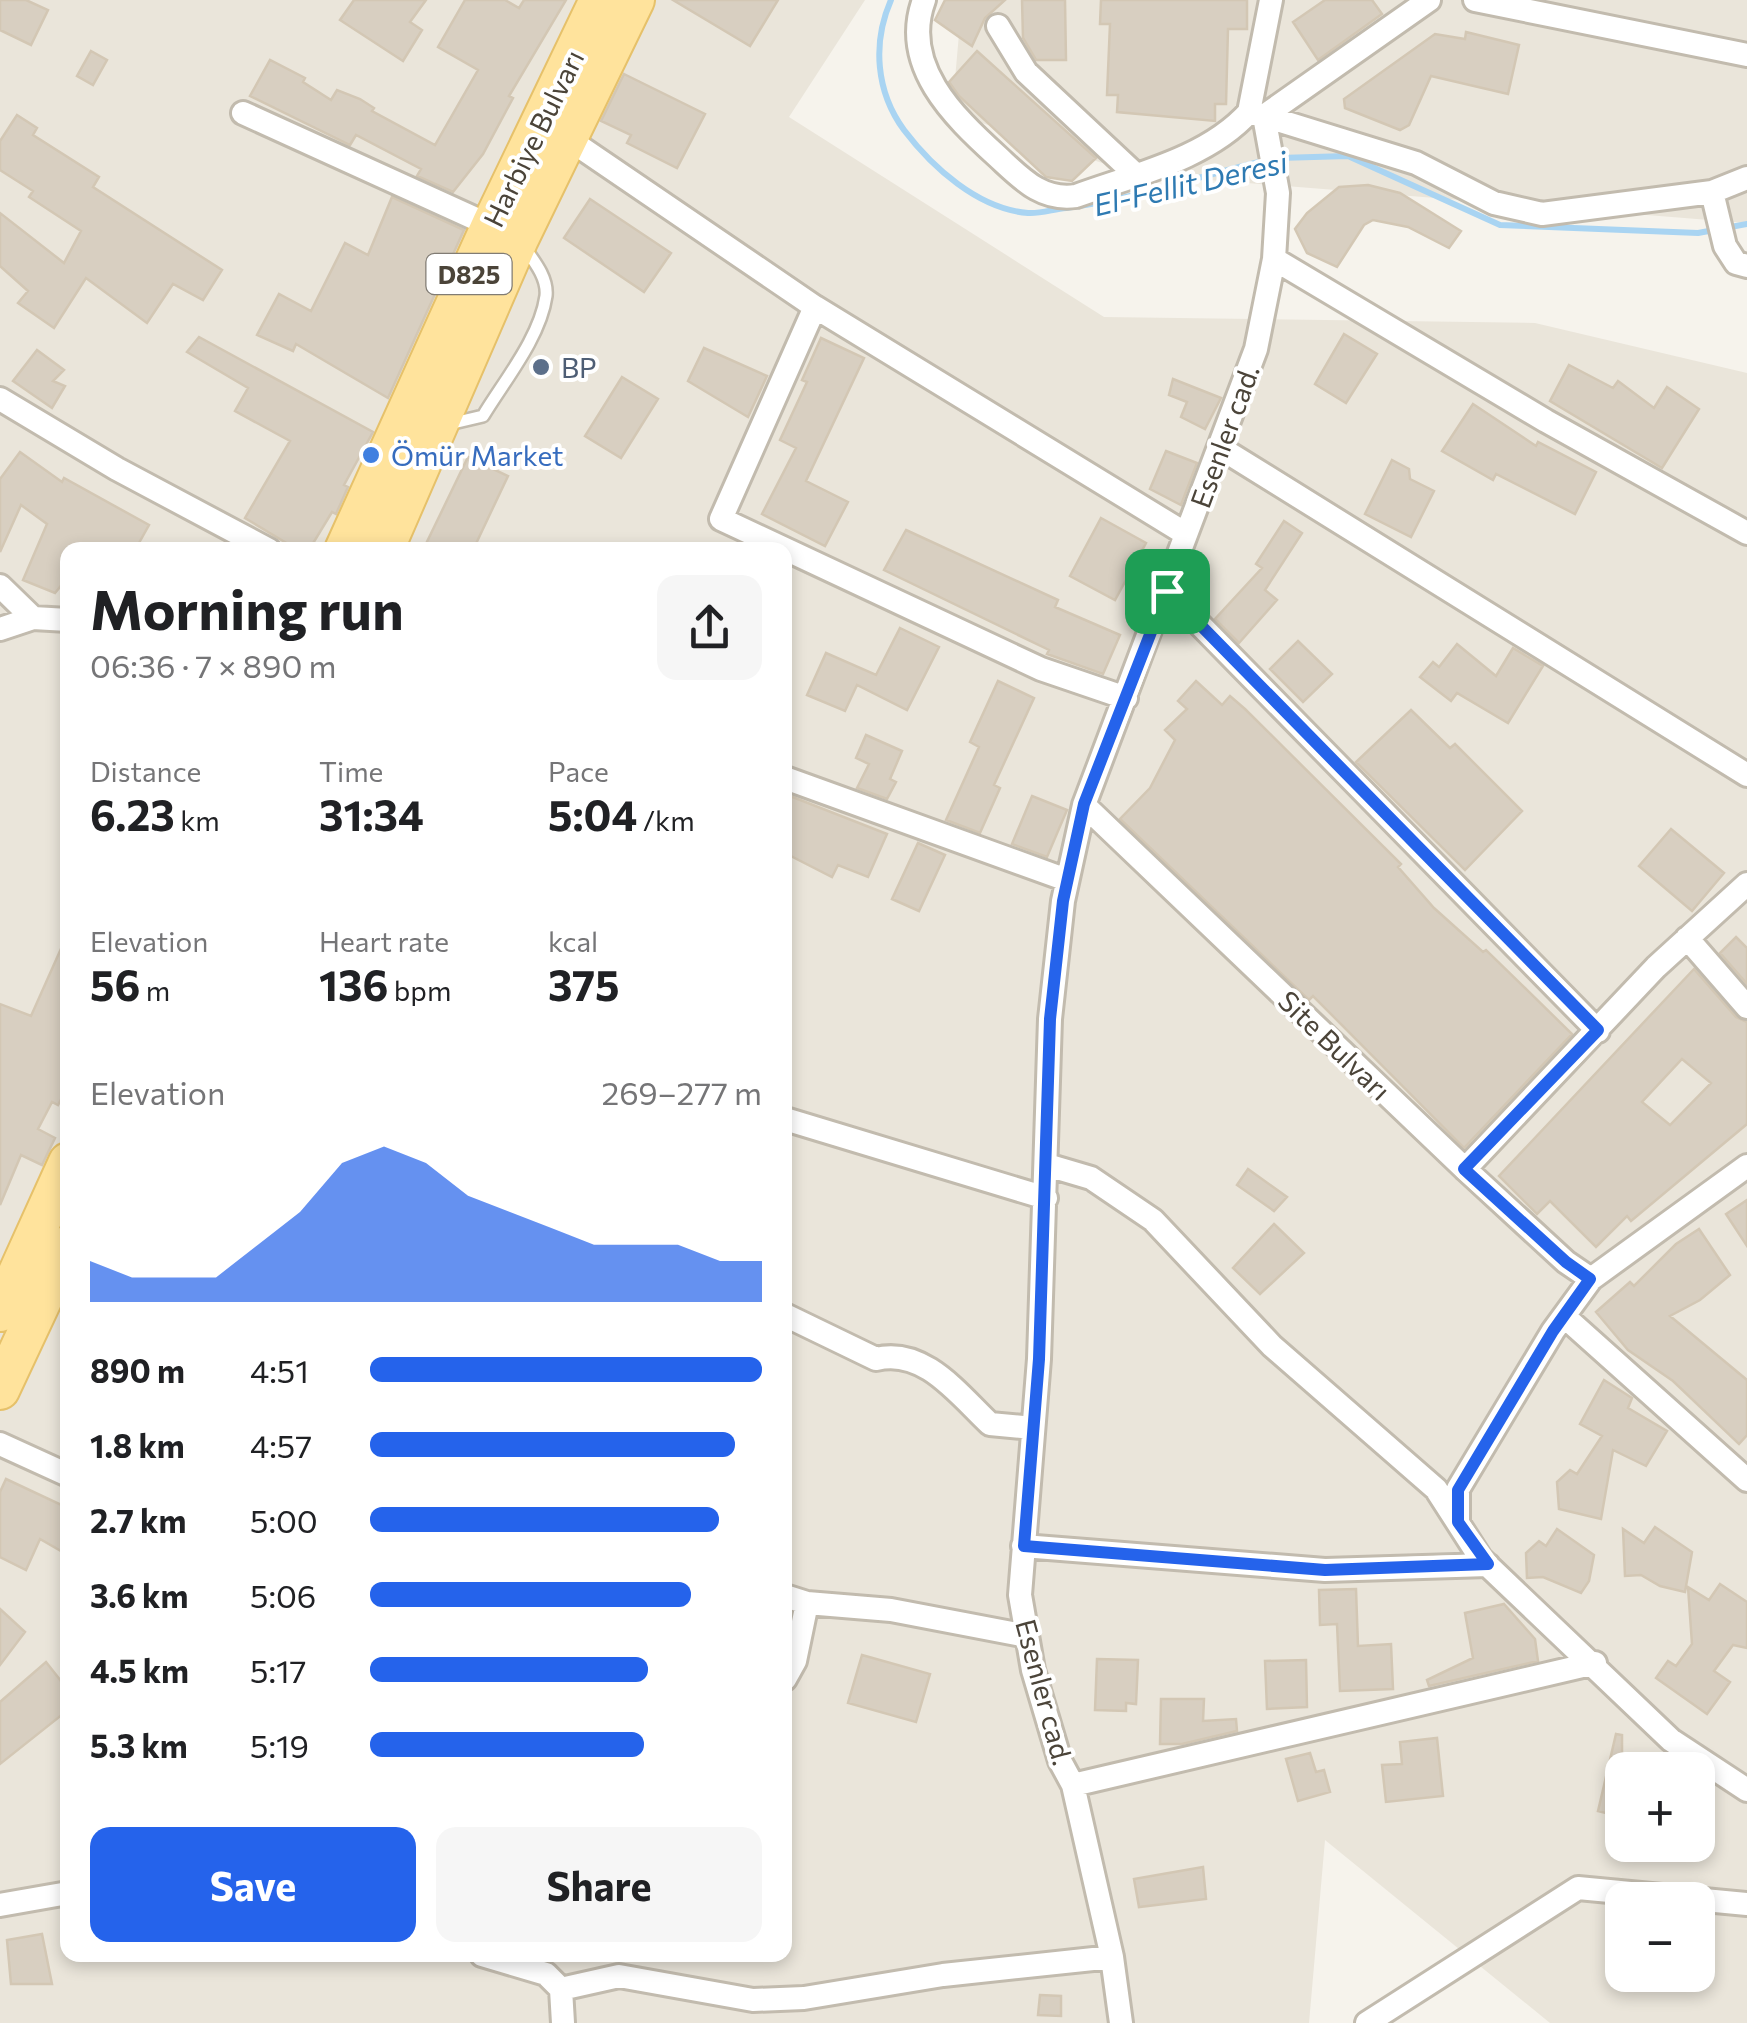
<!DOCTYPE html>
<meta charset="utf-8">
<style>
:root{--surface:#fff;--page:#f6f6f6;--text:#202124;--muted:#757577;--accent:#2563eb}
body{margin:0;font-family:Commissioner,sans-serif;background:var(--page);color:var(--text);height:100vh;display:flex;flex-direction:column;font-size:38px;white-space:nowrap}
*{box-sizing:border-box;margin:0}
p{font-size:32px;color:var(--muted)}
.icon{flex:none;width:55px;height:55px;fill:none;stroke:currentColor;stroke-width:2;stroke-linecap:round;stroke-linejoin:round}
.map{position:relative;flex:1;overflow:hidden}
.drawer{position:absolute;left:60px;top:542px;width:732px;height:1420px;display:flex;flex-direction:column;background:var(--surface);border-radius:20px;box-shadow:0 5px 15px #0003}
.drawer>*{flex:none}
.tools{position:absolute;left:1605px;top:1752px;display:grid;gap:20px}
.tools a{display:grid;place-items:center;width:110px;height:110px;border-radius:20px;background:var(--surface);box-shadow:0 5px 15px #0003;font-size:50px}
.pin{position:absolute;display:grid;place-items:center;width:85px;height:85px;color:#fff;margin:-42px;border-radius:20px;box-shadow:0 5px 15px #0006}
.round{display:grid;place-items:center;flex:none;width:105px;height:105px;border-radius:20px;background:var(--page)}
.head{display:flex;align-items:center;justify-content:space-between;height:170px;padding:0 30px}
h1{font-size:55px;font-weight:700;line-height:75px}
.stats{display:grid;grid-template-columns:repeat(3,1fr);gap:15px;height:170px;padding:10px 30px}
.stats div{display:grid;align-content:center}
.stats b{font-size:42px;font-weight:700}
.stats small{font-size:28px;font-weight:400}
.stats p{font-size:28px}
.chart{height:280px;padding:20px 30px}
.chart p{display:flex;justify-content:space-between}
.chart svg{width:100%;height:180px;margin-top:10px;fill:var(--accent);opacity:.7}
.cta{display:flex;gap:20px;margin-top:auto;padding:20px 30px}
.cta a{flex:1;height:115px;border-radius:20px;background:var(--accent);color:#fff;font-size:40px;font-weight:700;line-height:115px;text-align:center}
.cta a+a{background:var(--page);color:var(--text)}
ul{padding:0 30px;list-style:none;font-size:32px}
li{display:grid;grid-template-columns:160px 120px 1fr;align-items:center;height:75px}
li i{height:25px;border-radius:12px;background:var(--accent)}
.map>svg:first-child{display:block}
</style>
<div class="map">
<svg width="1747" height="2023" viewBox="0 0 1747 2023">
<rect width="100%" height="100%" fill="#f6f3ec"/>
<path fill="#eae5da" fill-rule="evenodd" d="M 0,0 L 865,0 L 789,117 L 1104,317 L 1535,323 L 1747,373 L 1747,2023 L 1550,2023 L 1325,1840 L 1309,2023 L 0,2023 ZM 68,550 L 785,550 L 785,1955 L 68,1955 ZM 1622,1770 L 1698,1770 L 1698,1845 L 1622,1845 ZM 1622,1900 L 1698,1900 L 1698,1975 L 1622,1975 Z
M 962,0 L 1747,0 L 1747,223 L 1135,174 L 952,113 Z"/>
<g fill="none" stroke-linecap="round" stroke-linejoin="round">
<path stroke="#a9d4f2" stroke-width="6" d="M 891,0 C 872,43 876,92 904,130 C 932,167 978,209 1028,213 C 1040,214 1054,209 1066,208 C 1135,199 1199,176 1267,160
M 1279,158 L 1348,156 L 1500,225 L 1698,233 L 1747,224"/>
</g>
<path fill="#d8cfc1" stroke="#d3c7b4" stroke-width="2.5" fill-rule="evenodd" d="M 0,0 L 26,0 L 48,10 L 31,45 L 0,30 Z
M 354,0 L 426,0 L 410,22 L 422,30 L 403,61 L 340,20 Z
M 465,0 L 505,0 L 519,8 L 524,0 L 566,0 L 509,96 L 513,98 L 483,154 L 453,192 L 417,176 L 421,169 L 356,135 L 350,145 L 250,96 L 270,60 L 305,78 L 303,82 L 331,100 L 337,90 L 360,99 L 374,108 L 372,111 L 435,145 L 478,70 L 438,47 Z
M 673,0 L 778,0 L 750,46 Z
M 945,0 L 1005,0 L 985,18 L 972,46 L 935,20 Z
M 1022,0 L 1065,0 L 1066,60 L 1036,60 L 1023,38 Z
M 1101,0 L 1247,0 L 1247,29 L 1228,29 L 1226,104 L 1215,104 L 1215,121 L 1117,112 L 1118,95 L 1107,95 L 1110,24 L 1100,24 Z
M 1325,0 L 1372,0 L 1382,14 L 1318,60 L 1293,22 Z
M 1466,32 L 1519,45 L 1508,94 L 1431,76 L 1409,125 L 1400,130 L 1345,108 L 1344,99 L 1435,34 L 1465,39 Z
M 91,51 L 107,60 L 93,85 L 77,76 Z
M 977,51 L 1096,158 L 1072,181 L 1046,177 L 959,96 L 949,82 Z
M 624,74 L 705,114 L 677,168 L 627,143 L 631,135 L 601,121 Z
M 17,115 L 37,128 L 33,135 L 99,177 L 93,187 L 222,270 L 203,300 L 173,284 L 147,323 L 86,278 L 54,328 L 18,303 L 28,291 L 0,266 L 0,213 L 64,263 L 81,231 L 29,197 L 33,191 L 0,170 L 0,141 Z
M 1368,185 L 1400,193 L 1461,231 L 1449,248 L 1408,227 L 1373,220 L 1364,225 L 1337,267 L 1307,253 L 1295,229 L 1307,213 L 1339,187 Z
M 392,197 L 464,230 L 388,398 L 296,344 L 293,351 L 257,335 L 279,294 L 311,311 L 345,243 L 368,255 Z
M 590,199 L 671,253 L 644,292 L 564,238 Z
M 1344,334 L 1377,354 L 1346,403 L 1315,384 Z
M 199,337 L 373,432 L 344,485 L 348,487 L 336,514 L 332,512 L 309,550 L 298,550 L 245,518 L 290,441 L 235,411 L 248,388 L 187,352 Z
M 821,338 L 864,358 L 806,481 L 848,502 L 825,546 L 762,514 L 796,448 L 780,440 L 807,382 L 802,380 Z
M 704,348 L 767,376 L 748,417 L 688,381 Z
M 37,350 L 64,370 L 53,381 L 65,386 L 52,408 L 13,381 Z
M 1569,365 L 1613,388 L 1618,381 L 1654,408 L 1667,387 L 1699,409 L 1662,468 L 1550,401 Z
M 622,377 L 658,399 L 621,458 L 585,436 Z
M 1173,379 L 1221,398 L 1205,429 L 1181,417 L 1187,402 L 1169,395 Z
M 1473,404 L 1536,446 L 1538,442 L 1596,472 L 1575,514 L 1496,474 L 1493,480 L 1442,451 Z
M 1166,451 L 1197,463 L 1181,505 L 1150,489 Z
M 20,452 L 62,482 L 64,478 L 149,525 L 135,550 L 68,550 L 68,577 L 55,593 L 23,580 L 47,524 L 21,505 L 0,552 L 0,479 Z
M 468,457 L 508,476 L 473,550 L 423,550 Z
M 1392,460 L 1409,469 L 1410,479 L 1434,491 L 1411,537 L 1365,514 Z
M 1101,518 L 1146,543 L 1115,600 L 1070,576 Z
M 1284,521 L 1302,533 L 1265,590 L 1277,600 L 1239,643 L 1215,619 L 1262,568 L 1256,564 Z
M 906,530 L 1058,600 L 1055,607 L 1120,635 L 1103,674 L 1047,654 L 1049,650 L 884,570 Z
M 900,628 L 939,647 L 907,710 L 857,685 L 845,711 L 807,695 L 826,653 L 876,675 Z
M 1298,641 L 1332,674 L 1303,702 L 1270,669 Z
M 1457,644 L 1496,676 L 1513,648 L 1543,666 L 1508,723 L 1457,693 L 1451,701 L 1420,677 L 1433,662 L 1439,667 Z
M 998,681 L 1034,698 L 994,785 L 1000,788 L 980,833 L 946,820 L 979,747 L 970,742 Z
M 1196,681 L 1222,705 L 1230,696 L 1245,709 L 1401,864 L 1398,867 L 1434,908 L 1483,952 L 1486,950 L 1572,1034 L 1464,1148 L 1313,996 L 1309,1000 L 1120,819 L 1150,788 L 1175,740 L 1165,730 L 1187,709 L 1178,701 Z
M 1411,710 L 1450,748 L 1455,744 L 1522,811 L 1465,870 L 1356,762 Z
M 866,735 L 902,751 L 890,779 L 896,782 L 887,799 L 857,788 L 869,764 L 856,758 Z
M 785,794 L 887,834 L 868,877 L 838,865 L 832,877 L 785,853 Z
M 1032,796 L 1067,810 L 1047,857 L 1012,844 Z
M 1671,829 L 1724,873 L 1692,911 L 1639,866 Z
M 918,843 L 945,855 L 919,911 L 892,899 Z
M 68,933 L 68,1086 L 58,1105 L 52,1102 L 38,1129 L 55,1138 L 42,1165 L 21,1155 L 0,1205 L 0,1004 L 31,1016 Z
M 1736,937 L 1747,948 L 1747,984 L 1720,953 Z
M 1694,969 L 1736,1017 L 1747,1022 L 1747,1124 L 1631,1221 L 1627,1216 L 1596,1247 L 1550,1201 L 1537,1214 L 1499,1176 ZM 1682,1059 L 1711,1083 L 1670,1125 L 1642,1102 Z
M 1248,1169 L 1287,1197 L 1274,1211 L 1237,1185 Z
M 1747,1200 L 1747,1246 L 1726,1214 Z
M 1274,1224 L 1304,1253 L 1260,1294 L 1233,1268 Z
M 1699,1229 L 1730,1275 L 1700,1300 L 1670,1316 L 1747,1380 L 1747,1435 L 1739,1444 L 1673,1381 L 1628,1350 L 1596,1312 L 1630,1282 L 1634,1286 L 1676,1244 Z
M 1604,1380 L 1632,1398 L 1628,1408 L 1667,1431 L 1646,1466 L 1613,1450 L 1601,1519 L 1559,1509 L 1557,1482 L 1570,1470 L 1577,1474 L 1602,1436 L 1580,1424 Z
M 6,1479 L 68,1508 L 68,1555 L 40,1539 L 26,1570 L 0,1557 L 0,1492 Z
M 1655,1527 L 1692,1552 L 1685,1592 L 1660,1586 L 1641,1575 L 1625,1576 L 1623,1529 L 1644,1543 Z
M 1557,1529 L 1594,1555 L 1589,1581 L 1581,1593 L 1543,1577 L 1527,1578 L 1526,1553 L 1539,1541 L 1546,1546 Z
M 1720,1584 L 1747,1602 L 1747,1648 L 1733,1645 L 1714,1671 L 1730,1682 L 1707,1714 L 1656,1678 L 1668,1661 L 1676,1666 L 1692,1644 L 1688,1587 L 1709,1600 Z
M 1356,1589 L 1358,1646 L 1391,1644 L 1393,1689 L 1340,1691 L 1337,1624 L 1320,1625 L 1319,1590 Z
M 1504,1604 L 1535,1639 L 1538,1661 L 1429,1686 L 1427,1680 L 1473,1658 L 1465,1613 Z
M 0,1609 L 25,1632 L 0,1665 Z
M 862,1655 L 930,1674 L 916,1722 L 848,1703 Z
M 1097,1659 L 1138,1660 L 1136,1704 L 1126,1703 L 1126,1711 L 1095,1710 Z
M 1306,1660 L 1307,1707 L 1267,1709 L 1265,1661 Z
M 46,1662 L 68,1690 L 68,1710 L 0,1764 L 0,1702 Z
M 1161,1699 L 1204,1699 L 1203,1721 L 1236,1719 L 1237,1731 L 1182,1744 L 1160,1744 Z
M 1616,1734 L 1622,1735 L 1622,1817 L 1598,1811 Z
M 1437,1738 L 1443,1796 L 1386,1802 L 1382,1765 L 1402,1764 L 1400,1742 Z
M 1310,1753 L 1316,1772 L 1324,1770 L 1330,1792 L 1298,1801 L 1286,1759 Z
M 1203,1867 L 1206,1899 L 1139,1907 L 1134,1879 Z
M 42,1934 L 52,1984 L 11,1984 L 7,1940 Z
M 1040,1995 L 1061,1996 L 1061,2016 L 1038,2015 Z"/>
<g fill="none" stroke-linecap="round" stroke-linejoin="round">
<g stroke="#c2bbae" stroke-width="16">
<path id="service" d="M 449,424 L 483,416 C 504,381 540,338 546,296 C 548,278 534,261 524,247"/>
</g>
<g stroke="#c2bbae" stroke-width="28">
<path id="minor" d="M 924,0 C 900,65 953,116 997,156 C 1021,178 1041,201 1076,196 C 1133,175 1207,159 1249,112
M 1429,0 L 1264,116 L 1416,163 L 1494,203 L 1542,214 L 1712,192 L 1747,178
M 1475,0 L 1747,55
M 998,26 L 1026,72 L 1135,174
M 243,113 L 498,229
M 561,134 L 815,307 L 1186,534
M 1712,192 L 1725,246 L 1736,263 L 1747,266
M 1274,259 L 1546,421 L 1747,533
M 815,307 L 721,519 L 1041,669 L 1126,698
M 0,399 L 117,469 L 269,550
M 1222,449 L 1747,775
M 0,586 L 33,618
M 1167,591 L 1598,1031
M 0,629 L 33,618 L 68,620
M 785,778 L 1067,880
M 1084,805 L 1465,1169 L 1566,1262 L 1591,1279
M 1687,938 L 1747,1007
M 785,1119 L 1046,1198
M 1047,1165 L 1091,1178 L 1153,1220 L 1272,1346 L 1436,1489 L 1481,1559 L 1671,1740 L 1747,1790
M 1465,1169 L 1656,967 L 1747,884
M 785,1315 L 876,1359 C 924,1347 959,1395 990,1424 L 1033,1428
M 1566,1318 L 1747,1480
M 0,1444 L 68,1475
M 1458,1522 L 1458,1489 L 1553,1331 L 1591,1279 L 1747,1166
M 1023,1546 L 1325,1570 L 1488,1565
M 785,1596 L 807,1603 L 891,1610 L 1027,1636
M 785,1679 L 795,1661 L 807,1603
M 1073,1785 L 1595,1663
M 0,1905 L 68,1893
M 482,1955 L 546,1974 L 561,1989 L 563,2023
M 561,1989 L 619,1976 L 753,2000 L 804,1998 L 943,1975 L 1112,1957
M 1121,2023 L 1112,1957 L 1073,1785 L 1060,1761 L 1033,1670 L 1020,1595 L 1039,1359 L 1050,1019 L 1063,901 L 1084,805 L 1256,349 L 1274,259 L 1278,193 L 1264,116 L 1249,112 L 1271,0
M 1367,2023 L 1578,1888 L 1747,1904"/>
</g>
<g stroke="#e6c16a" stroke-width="42">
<path id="primary" d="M 344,550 L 491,225 L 599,0
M 384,550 L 519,239 L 635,0
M 0,1312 L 68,1162
M 0,1390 L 68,1245"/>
</g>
<use href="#service" stroke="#fff" stroke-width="11"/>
<use href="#minor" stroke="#fff" stroke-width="22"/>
<use href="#primary" stroke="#ffe39c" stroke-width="38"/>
</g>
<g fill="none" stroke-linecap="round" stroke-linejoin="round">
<g stroke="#fff" stroke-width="20">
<path id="route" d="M 1167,591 L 1598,1030 L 1464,1169 L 1566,1262 L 1590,1279 L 1553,1331 L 1458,1490 L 1458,1522 L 1488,1564 L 1325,1570 L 1024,1546 L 1039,1359 L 1050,1019 L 1063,901 L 1084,804 Z"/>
</g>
<use href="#route" stroke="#2563eb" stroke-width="12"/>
</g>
<circle fill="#5c6f8a" stroke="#fff" stroke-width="4" cx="541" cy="367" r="10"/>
<circle fill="#3f7fe0" stroke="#fff" stroke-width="4" cx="371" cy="455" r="10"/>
<g text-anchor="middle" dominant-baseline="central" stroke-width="8" stroke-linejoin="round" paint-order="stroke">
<rect fill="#fff" stroke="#817c74" stroke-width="2.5" x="426.5" y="254" width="85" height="40" rx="8"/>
<g font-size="25" font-weight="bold" fill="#4b4439">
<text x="469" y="274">D825</text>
</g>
<g font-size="28" fill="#4b4439" stroke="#fff">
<text transform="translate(533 138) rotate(-64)">Harbiye Bulvarı</text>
<text transform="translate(1224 436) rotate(-70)">Esenler cad.</text>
<text transform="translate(1335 1045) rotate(44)">Site Bulvarı</text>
<text transform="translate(1045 1692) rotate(75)">Esenler cad.</text>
</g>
<g font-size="28" fill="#4e5e75" stroke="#fff" text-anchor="start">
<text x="561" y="367">BP</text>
</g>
<g font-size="28" fill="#366cbe" stroke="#fff" text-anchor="start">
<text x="391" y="455">Ömür Market</text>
</g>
<g font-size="30" font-style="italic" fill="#2e7ab2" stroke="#fff">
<text transform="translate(1190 182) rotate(-13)">El-Fellit Deresi</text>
</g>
</g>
</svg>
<div class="tools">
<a>+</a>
<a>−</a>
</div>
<div class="pin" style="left:1167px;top:591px;background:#1e9e55"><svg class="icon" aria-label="arrive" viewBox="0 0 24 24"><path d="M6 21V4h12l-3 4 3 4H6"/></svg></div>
<section class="drawer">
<div class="head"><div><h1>Morning run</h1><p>06:36 · 7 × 890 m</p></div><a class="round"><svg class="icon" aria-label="share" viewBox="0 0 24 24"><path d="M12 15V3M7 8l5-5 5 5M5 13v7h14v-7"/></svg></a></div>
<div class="stats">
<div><p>Distance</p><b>6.23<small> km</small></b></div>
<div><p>Time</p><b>31:34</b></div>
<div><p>Pace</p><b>5:04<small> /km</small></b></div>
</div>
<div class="stats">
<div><p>Elevation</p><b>56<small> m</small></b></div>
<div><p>Heart rate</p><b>136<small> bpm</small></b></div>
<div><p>kcal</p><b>375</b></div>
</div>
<div class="chart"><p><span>Elevation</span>269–277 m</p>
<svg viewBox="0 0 160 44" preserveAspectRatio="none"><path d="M0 44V34L10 38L20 38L30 38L40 30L50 22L60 10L70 6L80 10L90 18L100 22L110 26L120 30L130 30L140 30L150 34L160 34V44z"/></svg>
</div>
<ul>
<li><b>890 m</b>4:51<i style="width:100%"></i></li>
<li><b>1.8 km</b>4:57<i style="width:93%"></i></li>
<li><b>2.7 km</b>5:00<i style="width:89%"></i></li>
<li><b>3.6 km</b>5:06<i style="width:82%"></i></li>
<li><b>4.5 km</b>5:17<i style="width:71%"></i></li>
<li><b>5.3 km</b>5:19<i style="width:70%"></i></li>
</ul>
<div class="cta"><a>Save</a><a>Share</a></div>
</section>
</div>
